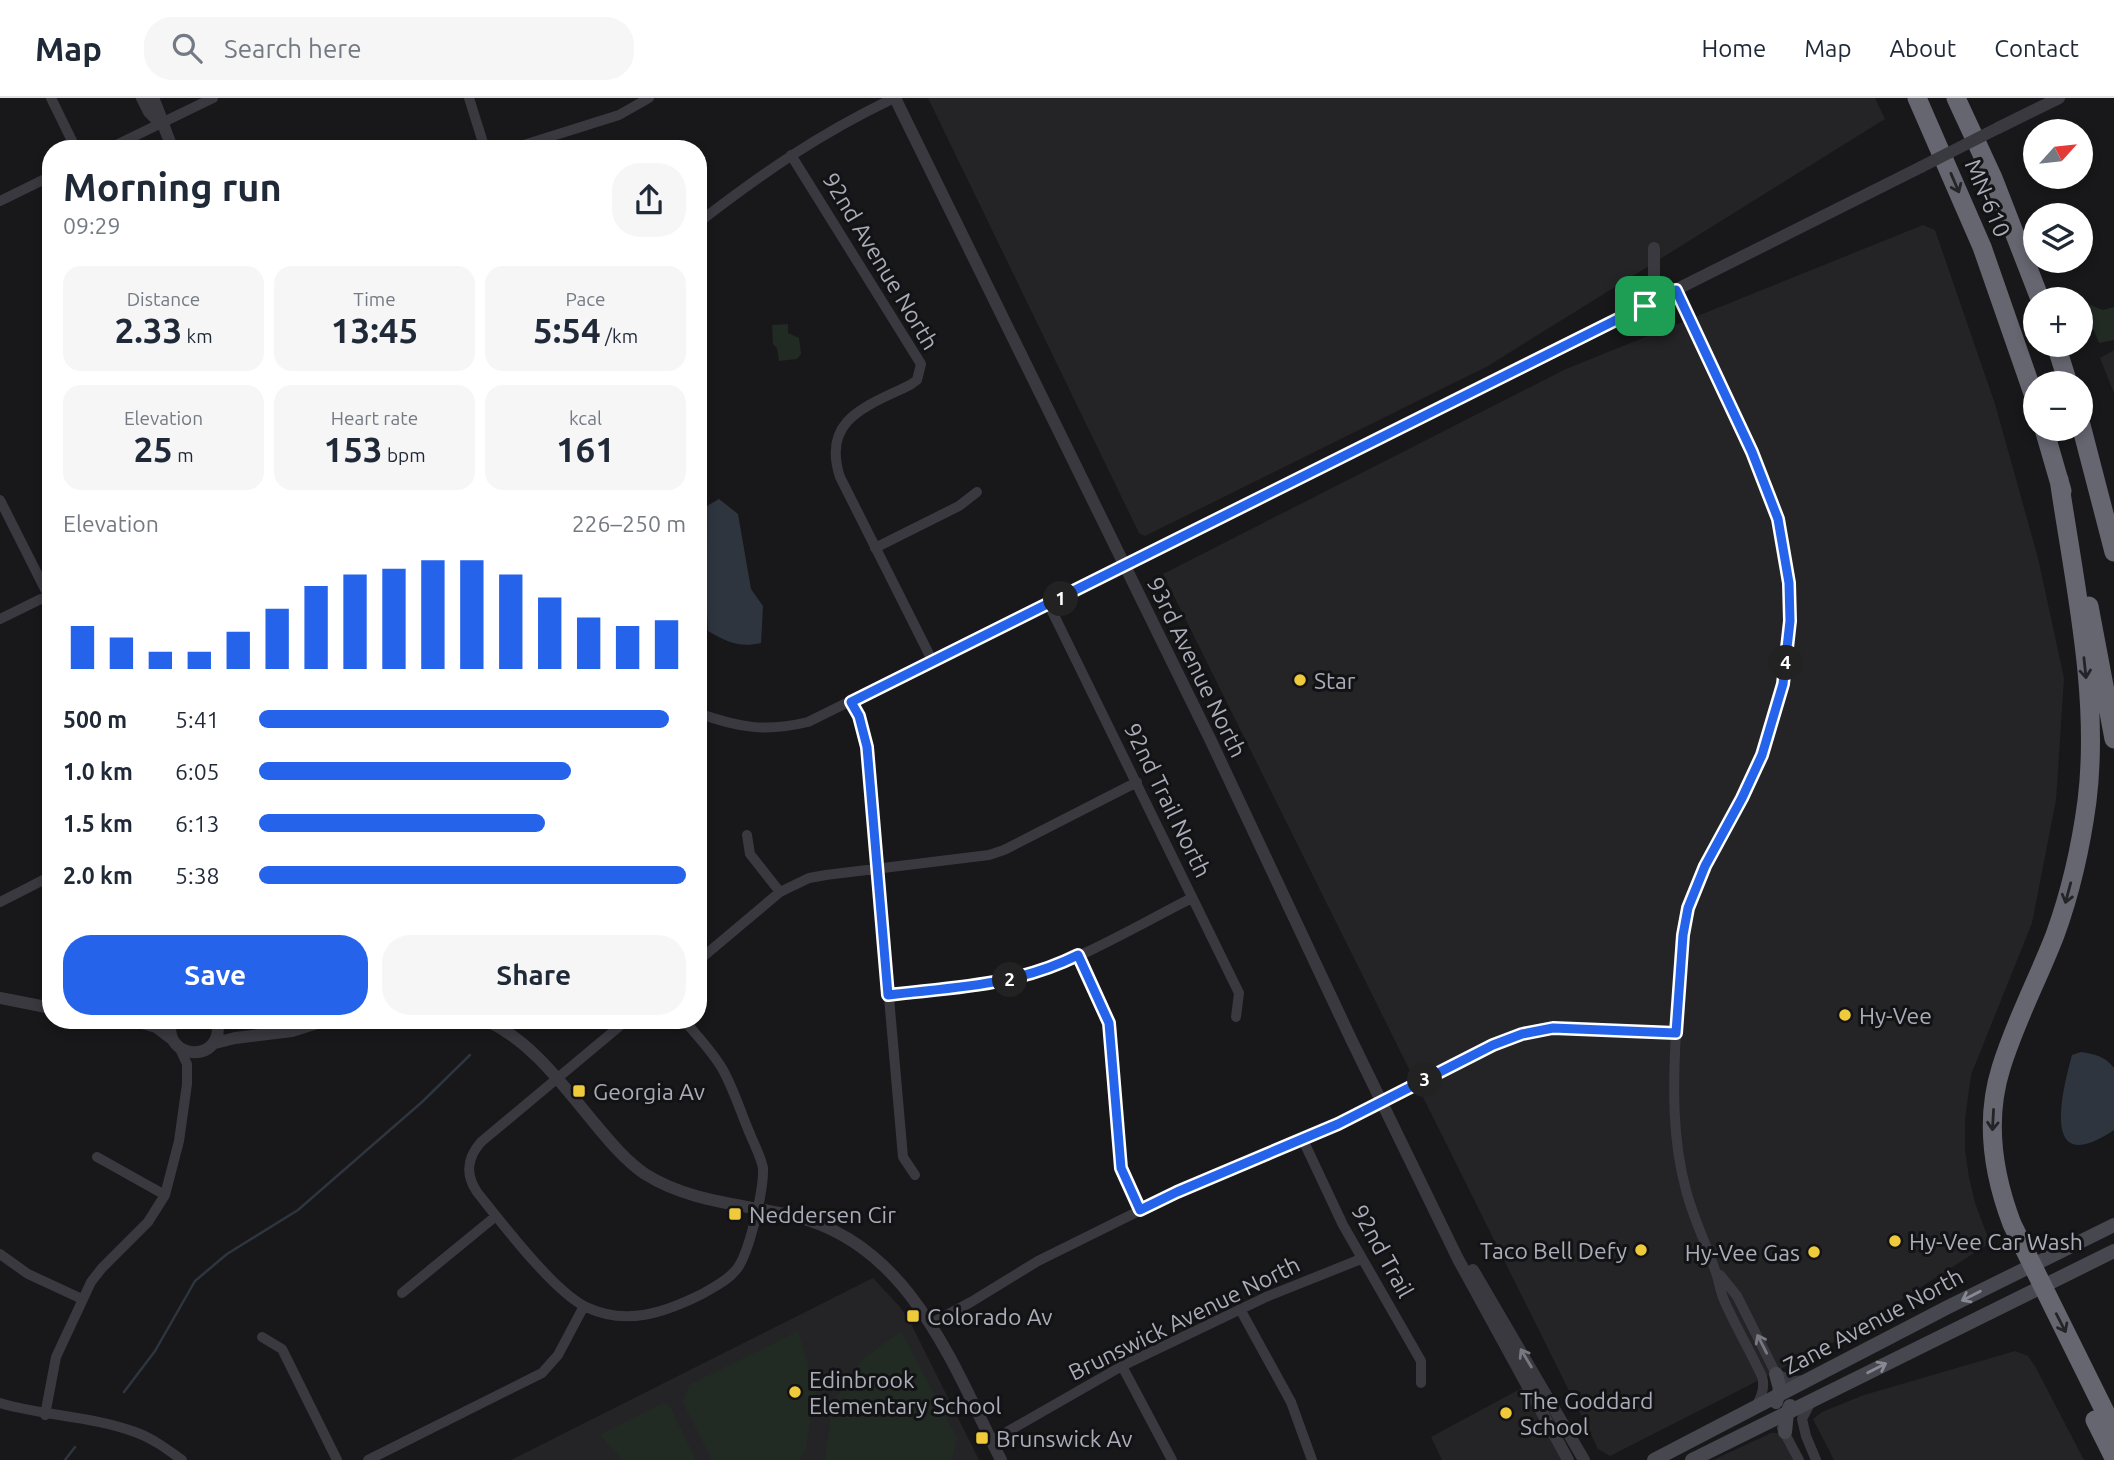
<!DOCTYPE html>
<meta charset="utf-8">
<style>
:root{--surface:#fff;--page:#f6f6f7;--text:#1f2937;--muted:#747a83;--line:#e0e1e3;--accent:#2563eb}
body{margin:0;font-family:Ubuntu,sans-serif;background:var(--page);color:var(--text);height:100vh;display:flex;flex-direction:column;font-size:26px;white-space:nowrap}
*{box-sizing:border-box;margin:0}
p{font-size:23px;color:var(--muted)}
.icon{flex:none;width:38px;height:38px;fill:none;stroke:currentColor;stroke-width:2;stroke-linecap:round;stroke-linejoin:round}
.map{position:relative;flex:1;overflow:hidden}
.drawer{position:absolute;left:42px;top:42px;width:665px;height:889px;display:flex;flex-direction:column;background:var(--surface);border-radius:28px;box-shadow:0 4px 10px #0003}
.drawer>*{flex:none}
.needle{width:46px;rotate:63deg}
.buttons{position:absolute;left:2023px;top:21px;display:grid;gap:14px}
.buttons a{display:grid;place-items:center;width:70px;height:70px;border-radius:50%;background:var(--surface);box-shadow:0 4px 10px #0003;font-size:35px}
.pin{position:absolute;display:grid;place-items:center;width:60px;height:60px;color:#fff;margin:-30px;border-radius:14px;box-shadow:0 4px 10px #0006}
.km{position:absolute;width:35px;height:35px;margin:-18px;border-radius:50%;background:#222;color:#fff;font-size:19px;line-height:35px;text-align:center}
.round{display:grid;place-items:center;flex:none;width:74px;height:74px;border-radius:28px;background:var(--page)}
.overview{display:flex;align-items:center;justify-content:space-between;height:119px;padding:0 21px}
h1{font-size:38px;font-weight:700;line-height:52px}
.metrics{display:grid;grid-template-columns:repeat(3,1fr);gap:10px;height:119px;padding:7px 21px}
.metrics div{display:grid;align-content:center;border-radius:18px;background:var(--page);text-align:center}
.metrics b{font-size:35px;font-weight:700}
.metrics small{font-size:19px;font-weight:400}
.metrics p{font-size:19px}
.chart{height:196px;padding:14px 21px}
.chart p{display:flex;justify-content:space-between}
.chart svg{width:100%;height:126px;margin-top:7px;stroke:var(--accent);stroke-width:6}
.primary-button{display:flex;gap:14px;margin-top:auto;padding:14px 21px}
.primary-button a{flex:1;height:80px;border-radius:28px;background:var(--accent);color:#fff;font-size:28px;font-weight:700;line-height:80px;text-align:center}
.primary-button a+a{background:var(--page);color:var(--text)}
ul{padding:0 21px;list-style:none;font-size:23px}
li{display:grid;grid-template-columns:112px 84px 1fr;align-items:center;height:52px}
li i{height:18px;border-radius:9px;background:var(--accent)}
header{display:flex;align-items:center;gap:42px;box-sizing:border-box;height:98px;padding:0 35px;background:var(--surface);border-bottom:2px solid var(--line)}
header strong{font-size:33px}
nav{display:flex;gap:38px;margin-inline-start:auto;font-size:24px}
.search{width:490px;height:63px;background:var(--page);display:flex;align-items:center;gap:18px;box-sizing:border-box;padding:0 24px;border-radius:28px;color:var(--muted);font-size:26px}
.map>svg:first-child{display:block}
</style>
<header>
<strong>Map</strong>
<div class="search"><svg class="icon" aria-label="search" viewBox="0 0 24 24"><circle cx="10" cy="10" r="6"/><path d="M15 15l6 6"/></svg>Search here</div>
<nav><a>Home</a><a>Map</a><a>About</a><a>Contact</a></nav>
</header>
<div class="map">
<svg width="2114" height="1362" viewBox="0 0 2114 1362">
<rect width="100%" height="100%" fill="#18181a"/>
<path fill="#242427" d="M 928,0 L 1875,0 L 1885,21 L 1488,268 L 1145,438 L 1139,435 Z
M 1923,127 L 1935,132 L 1995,306 L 2038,460 L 2064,580 L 2056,702 L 2032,825 L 1971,977 L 1965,1021 L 1965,1052 L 1969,1079 L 1975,1105 L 1990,1145 L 1840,1241 L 1610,1358 L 1598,1351 L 1163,476 L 1566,271 Z
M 2114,252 L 2114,295 L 2100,260 Z
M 873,1180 L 900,1209 L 911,1226 L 979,1362 L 511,1362 Z
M 2015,1253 L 2028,1258 L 2036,1270 L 2084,1362 L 1834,1362 L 1813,1321 L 1822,1314 L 1864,1297 Z
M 1522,1290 L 1561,1362 L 1442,1362 L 1431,1339 Z
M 1771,1335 L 1778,1335 L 1787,1343 L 1796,1362 L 1713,1362 Z"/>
<path fill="#222a24" d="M 2088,206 L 2103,212 L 2114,209 L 2114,242 L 2099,245 L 2084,208 Z
M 788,226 L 788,235 L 799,240 L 801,256 L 797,261 L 779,263 L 777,250 L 773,246 L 772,227 Z
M 798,1233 L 816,1292 L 805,1354 L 799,1362 L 712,1362 L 683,1304 L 689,1287 Z
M 901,1233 L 957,1339 L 952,1362 L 825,1362 L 832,1307 L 861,1262 Z
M 664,1305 L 670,1308 L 696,1362 L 622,1362 L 600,1337 Z"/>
<path fill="#2e353e" d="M 719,401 L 738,416 L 751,491 L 763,508 L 761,545 C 739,550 727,544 708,533 C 705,491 708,449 707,408 Z
M 2081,954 C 2094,956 2105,958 2114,970 L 2114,1032 C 2041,1081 2061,997 2072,957 Z"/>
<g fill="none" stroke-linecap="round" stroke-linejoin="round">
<path stroke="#2e353e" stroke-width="2.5" d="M 124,1294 L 155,1253 L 195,1183 L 227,1156 L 298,1112 L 422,1004 L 470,957
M 65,1362 L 75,1349"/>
<path stroke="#39393f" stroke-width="10" d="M 51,0 L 76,51
M 469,0 L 485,51
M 108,51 L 213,0
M 511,51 L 619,17 L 649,0
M 791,57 L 921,266 L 917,282 L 910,287 C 867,308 821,321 840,379 L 933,564
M 0,103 L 51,78
M 698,125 C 764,74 819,36 894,0
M 1676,192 L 1767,391 C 1802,487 1795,592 1750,684 C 1732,721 1705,760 1692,798 C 1677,838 1679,891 1676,934 C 1673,987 1672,1041 1686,1092 C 1693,1120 1706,1145 1715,1172 C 1719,1182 1720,1193 1724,1202 C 1733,1223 1745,1244 1755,1264 C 1757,1270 1763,1277 1763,1284 C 1764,1293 1760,1301 1756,1309
M 0,402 L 51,503
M 875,450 L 959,408 L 977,394
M 1049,507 L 1239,895 L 1236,919
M 0,521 L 51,496
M 851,604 L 859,618 L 867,649 L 903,1059 L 915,1077
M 698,615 C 739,630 766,634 808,624 L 1124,468
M 747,737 L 750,756 L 780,794
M 0,804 L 51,778
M 1078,857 L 1102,905 L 1109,925 L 1121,1070 L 1140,1112
M 698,863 L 780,794 L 809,780 L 826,777 L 989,757 L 1004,752 L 1137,684
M 888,897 C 930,892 975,892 1016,881 C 1074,866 1138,827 1192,800
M 627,922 L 481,1044 C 467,1060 465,1076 477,1094 C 501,1124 553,1193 586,1209 C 626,1228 664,1215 702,1196 C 714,1189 727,1183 736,1172 C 749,1157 764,1091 763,1070 C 761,1059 754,1046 750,1036 C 741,1015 734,992 723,972 C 713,954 697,938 684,922
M 1303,1042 L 1343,1127 L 1421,1263 L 1421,1285
M 97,1059 L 165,1097
M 0,1156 L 28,1176 L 82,1201
M 1720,1177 L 1737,1198 L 1776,1276 L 1794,1283 L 1806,1282
M 402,1195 L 496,1118
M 1240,1211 L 1291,1304 L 1312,1362
M 930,1226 L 971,1204 L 1038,1163 L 1159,1103 L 1338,1026 L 1493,947 L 1522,936 L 1553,930 L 1676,935
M 262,1239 L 282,1251 L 337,1362
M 1122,1268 L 1172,1362
M 1811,1304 L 1802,1321 L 1806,1338 L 1816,1362
M 0,1305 C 44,1318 92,1318 135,1334 C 152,1340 167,1351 182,1362
M 45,1317 L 56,1259 L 91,1184 L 102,1170 L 148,1124 L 165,1097 L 179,1043 L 187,986 L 187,966 L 180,951
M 1782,1330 L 1799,1362
M 991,1343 L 1122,1268 L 1266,1199 L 1361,1161
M 368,1362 L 542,1275 L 558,1257 L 584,1208"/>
<path stroke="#39393f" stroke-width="12" d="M 142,0 L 149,14 L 161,26
M 153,0 C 161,17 165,34 173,51
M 895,0 L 1211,643 L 1351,941 L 1458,1161 L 1568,1362
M 1998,30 L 2059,0
M 1645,208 L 1654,187 L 1654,150
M 1124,468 L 1921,69
M 0,900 L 51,910
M 132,922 L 156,929 L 172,941
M 171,922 C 162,964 226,966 217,922
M 486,922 C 534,945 563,988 596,1027 C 611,1045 626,1063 645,1076 C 691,1105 745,1106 797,1119 C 911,1148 953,1268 1001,1362
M 215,945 L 235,940 L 292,933 L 327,922
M 1473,1172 L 1584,1362"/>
<path stroke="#47484f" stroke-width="14" d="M 1776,1276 L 1780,1291 L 1776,1304
M 1785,1334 L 1787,1315 L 1790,1308
M 1654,1362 L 1948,1209 L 2114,1127
M 1692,1362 L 2114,1153"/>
<path stroke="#656670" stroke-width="19" d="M 1917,0 L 1982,149 L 2035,301
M 1956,0 L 1993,80 L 2040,201
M 2056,247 L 2068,285
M 2081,327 L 2114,454
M 2044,331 L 2062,393
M 2059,381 C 2074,484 2100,598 2087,703 C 2081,748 2071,793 2055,837 C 2038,881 2015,924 2001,970 C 1985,1021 1993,1076 2012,1126 L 2114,1332
M 2089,508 L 2114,641
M 2095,1322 L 2114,1360"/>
<path stroke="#39393f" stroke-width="12" d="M 1921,69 L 1998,30"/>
</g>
<defs><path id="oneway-shaft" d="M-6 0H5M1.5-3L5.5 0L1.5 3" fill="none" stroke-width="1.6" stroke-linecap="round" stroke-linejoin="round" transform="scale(1.75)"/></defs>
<g stroke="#232427">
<use href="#oneway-shaft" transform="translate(1955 85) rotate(67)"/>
<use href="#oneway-shaft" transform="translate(2085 570) rotate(84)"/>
<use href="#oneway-shaft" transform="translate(2068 795) rotate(105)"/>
<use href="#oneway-shaft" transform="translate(1993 1022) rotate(93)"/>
<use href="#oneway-shaft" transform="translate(2061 1225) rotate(63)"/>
</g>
<g stroke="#878a94">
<use href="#oneway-shaft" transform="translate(1971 1198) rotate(153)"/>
<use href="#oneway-shaft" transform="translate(1877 1270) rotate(-27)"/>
</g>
<g stroke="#777982">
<use href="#oneway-shaft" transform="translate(1762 1246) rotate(-117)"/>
<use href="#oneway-shaft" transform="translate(1526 1260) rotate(-121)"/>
</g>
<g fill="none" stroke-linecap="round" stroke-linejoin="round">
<g stroke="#fff" stroke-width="14">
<path id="route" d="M 1676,192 L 1752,354 L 1778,421 L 1789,485 L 1790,523 L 1783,586 L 1762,657 L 1742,700 L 1705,768 L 1688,810 L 1683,837 L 1676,935 L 1553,930 L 1522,936 L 1493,947 L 1338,1026 L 1177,1094 L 1140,1112 L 1121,1070 L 1109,925 L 1078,857 C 1016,888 955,889 888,897 L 867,649 L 859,618 L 851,604 Z"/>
</g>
<use href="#route" stroke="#2563eb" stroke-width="9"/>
</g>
<g fill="#efca3b" stroke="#131315" stroke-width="2.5">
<circle cx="1300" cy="582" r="7"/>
<circle cx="1845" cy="917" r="7"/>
<rect x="572" y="986" width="14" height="14" rx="3.5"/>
<rect x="728" y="1109" width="14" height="14" rx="3.5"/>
<circle cx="1895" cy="1143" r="7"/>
<circle cx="1641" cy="1152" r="7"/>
<circle cx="1814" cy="1154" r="7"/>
<rect x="906" y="1211" width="14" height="14" rx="3.5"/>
<circle cx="795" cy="1294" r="7"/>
<circle cx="1506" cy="1315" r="7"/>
<rect x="975" y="1333" width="14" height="14" rx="3.5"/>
</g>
<g text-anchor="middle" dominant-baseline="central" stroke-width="6" stroke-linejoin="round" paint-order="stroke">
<g font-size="23" fill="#aaadb9" stroke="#131315">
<text transform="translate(1988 100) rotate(67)">MN-610</text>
<text transform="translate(881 163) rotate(59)">92nd Avenue North</text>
<text transform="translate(1197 569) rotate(64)">93rd Avenue North</text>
<text transform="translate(1168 702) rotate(64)">92nd Trail North</text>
<text transform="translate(1383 1153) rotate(61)">92nd Trail</text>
<text transform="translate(1184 1220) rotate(-26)">Brunswick Avenue North</text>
<text transform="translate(1873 1223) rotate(-28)">Zane Avenue North</text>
</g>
<g font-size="23" fill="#aaadb9" stroke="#131315" text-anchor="start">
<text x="1314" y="582">Star</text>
<text x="1859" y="917">Hy-Vee</text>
<text x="593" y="993">Georgia Av</text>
<text x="749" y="1116">Neddersen Cir</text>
<text x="1909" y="1143">Hy-Vee Car Wash</text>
<text x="1627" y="1152" text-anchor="end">Taco Bell Defy</text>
<text x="1800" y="1154" text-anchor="end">Hy-Vee Gas</text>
<text x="927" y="1218">Colorado Av</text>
<text x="809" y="1281">Edinbrook<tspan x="809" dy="26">Elementary School</tspan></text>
<text x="1520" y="1302">The Goddard<tspan x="1520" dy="26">School</tspan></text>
<text x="996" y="1340">Brunswick Av</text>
</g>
</g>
</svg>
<div class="buttons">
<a><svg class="needle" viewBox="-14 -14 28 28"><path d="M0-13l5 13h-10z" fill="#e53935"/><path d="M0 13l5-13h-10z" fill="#747a83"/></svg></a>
<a><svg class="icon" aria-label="layers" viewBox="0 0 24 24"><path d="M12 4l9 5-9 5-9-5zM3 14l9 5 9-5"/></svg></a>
<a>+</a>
<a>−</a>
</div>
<div class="pin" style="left:1645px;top:208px;background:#1e9e55"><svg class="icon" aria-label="arrive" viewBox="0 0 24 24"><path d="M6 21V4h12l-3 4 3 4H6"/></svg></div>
<b class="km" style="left:1061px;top:501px">1</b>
<b class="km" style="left:1010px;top:882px">2</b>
<b class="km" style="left:1425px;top:982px">3</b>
<b class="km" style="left:1786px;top:565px">4</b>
<section class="drawer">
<div class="overview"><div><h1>Morning run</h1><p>09:29</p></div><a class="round"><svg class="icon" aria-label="share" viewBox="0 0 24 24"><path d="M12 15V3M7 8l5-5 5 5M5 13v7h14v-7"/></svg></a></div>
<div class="metrics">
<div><p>Distance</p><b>2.33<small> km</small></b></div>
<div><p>Time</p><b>13:45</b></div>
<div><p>Pace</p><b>5:54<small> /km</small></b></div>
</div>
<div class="metrics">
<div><p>Elevation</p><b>25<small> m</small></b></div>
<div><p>Heart rate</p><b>153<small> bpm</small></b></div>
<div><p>kcal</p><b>161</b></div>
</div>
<div class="chart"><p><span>Elevation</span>226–250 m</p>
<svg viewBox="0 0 160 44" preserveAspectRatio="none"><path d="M5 44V29M15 44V33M25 44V38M35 44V38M45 44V31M55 44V23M65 44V15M75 44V11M85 44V9M95 44V6M105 44V6M115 44V11M125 44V19M135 44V26M145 44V29M155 44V27"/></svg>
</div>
<ul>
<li><b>500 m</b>5:41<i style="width:96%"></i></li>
<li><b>1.0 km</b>6:05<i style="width:73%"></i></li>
<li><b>1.5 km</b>6:13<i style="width:67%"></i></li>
<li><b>2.0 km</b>5:38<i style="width:100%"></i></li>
</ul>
<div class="primary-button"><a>Save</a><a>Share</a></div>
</section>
</div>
